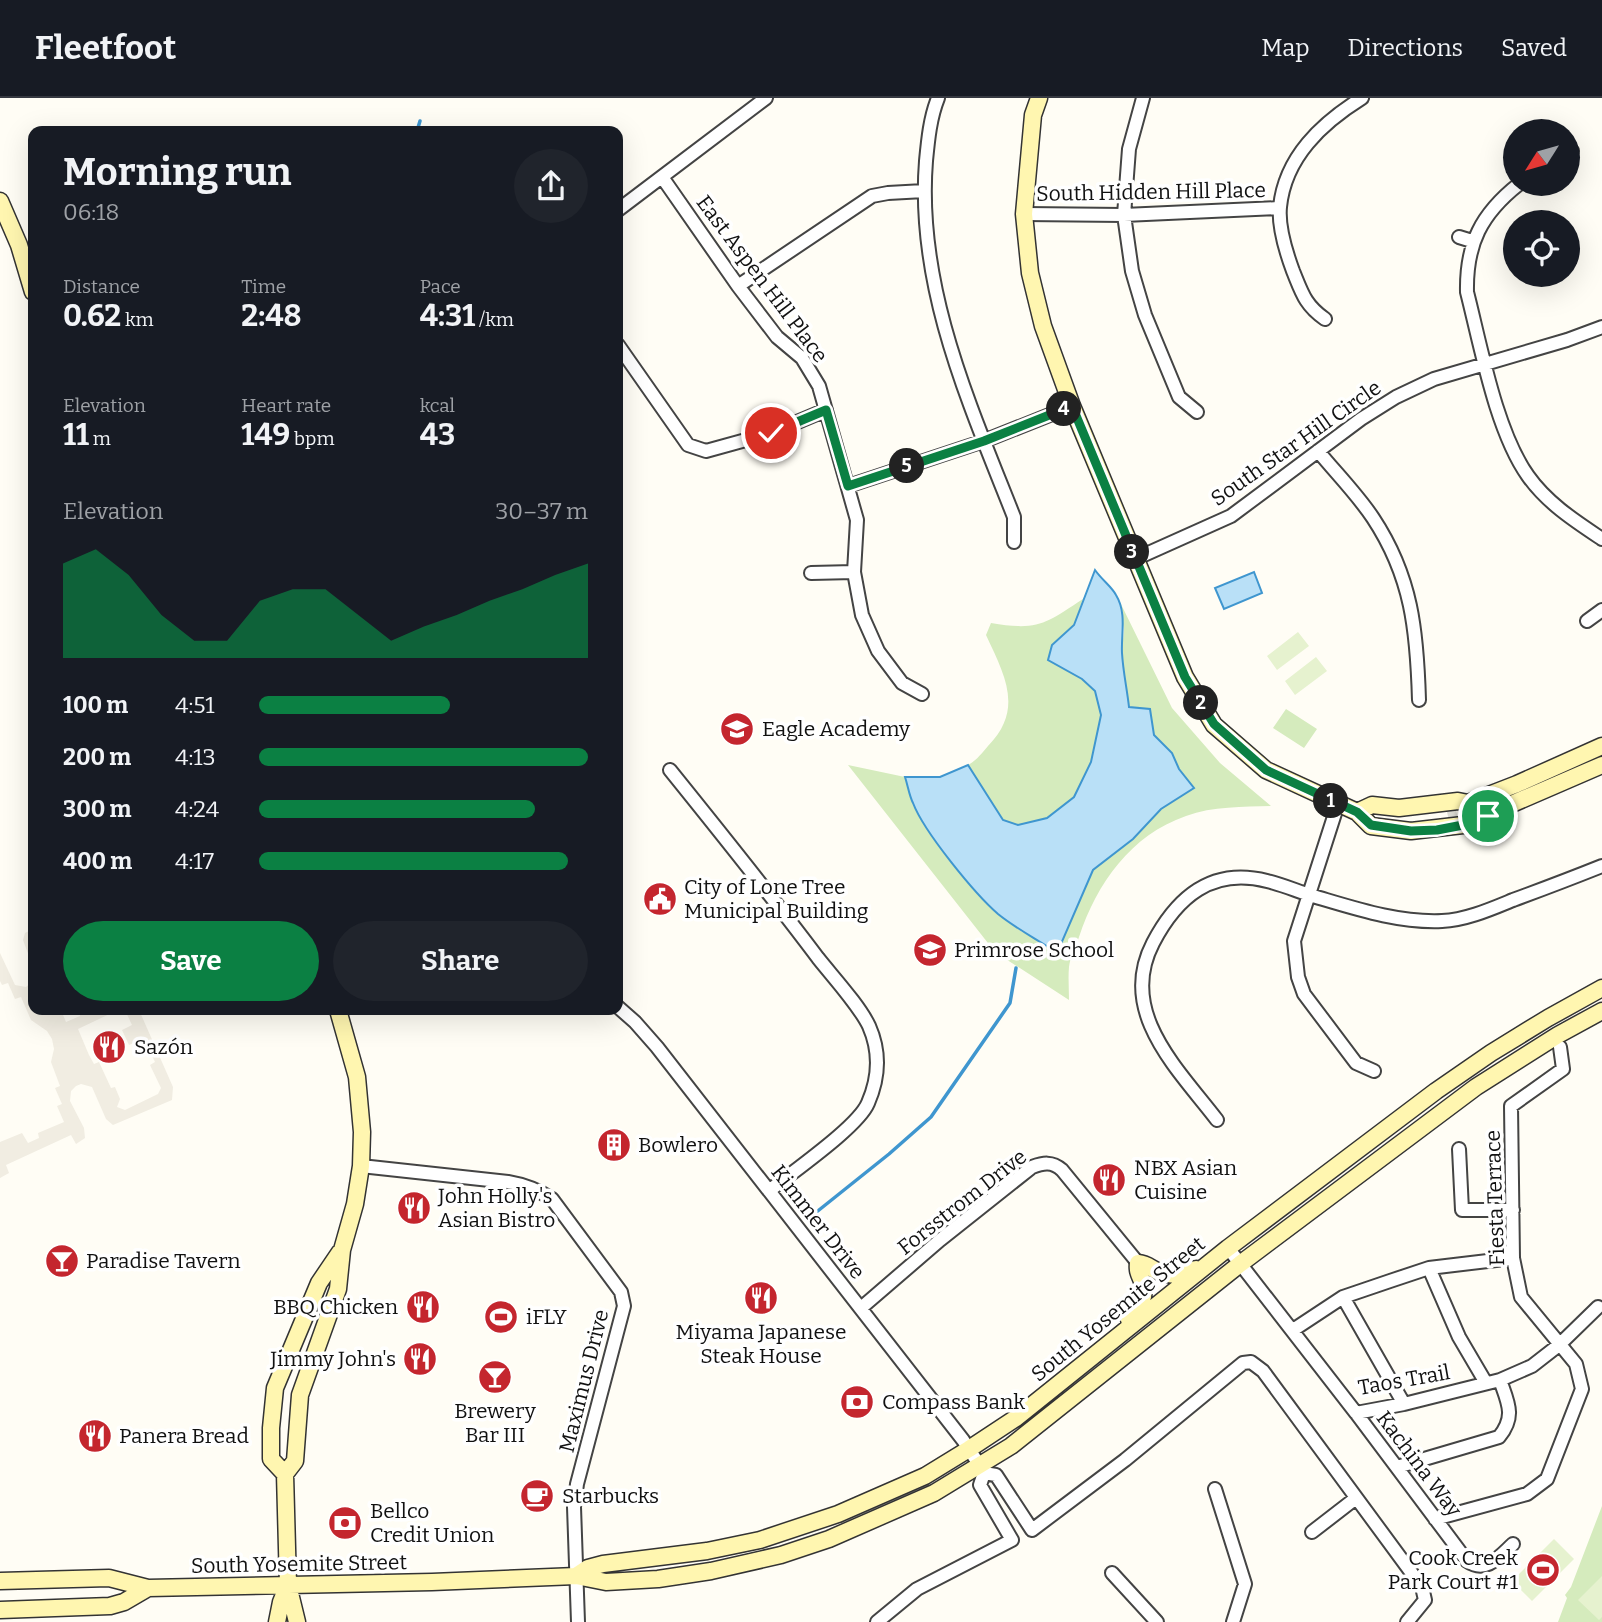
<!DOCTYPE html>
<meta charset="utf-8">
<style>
:root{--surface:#171b24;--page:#20242c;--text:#f1f3f6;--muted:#9ea1a6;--line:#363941;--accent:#0b8043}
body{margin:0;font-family:Bitter,serif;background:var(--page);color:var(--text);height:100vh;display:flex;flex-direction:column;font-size:26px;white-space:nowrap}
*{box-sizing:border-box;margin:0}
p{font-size:23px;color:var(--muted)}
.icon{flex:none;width:38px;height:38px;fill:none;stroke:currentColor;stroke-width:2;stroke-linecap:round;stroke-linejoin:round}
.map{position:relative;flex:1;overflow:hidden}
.drawer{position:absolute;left:28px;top:28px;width:595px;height:889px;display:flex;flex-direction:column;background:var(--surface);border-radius:14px;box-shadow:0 7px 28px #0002}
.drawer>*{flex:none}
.needle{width:46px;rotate:233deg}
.buttons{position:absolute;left:1503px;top:21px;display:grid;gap:14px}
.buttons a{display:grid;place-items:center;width:77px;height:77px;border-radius:50%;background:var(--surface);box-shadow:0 7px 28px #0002;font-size:35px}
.pin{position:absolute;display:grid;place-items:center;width:60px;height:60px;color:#fff;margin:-30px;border:4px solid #fff;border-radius:50%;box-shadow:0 2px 7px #0007}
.km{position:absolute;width:35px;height:35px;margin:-18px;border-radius:50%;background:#222;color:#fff;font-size:19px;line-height:35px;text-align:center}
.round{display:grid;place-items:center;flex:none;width:74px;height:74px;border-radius:37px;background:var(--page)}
.summary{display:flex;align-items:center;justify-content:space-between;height:119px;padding:0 35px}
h1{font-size:38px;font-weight:700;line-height:52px}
.figures{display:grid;grid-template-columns:repeat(3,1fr);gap:10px;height:119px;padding:7px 35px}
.figures div{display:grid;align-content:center}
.figures b{font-size:30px;font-weight:700}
.figures small{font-size:19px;font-weight:400}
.figures p{font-size:19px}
.chart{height:196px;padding:14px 35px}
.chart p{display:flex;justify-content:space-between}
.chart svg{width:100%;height:126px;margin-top:7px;fill:var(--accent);opacity:.7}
.action{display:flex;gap:14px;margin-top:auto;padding:14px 35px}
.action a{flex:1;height:80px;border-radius:42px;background:var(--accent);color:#fff;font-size:28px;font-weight:700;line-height:80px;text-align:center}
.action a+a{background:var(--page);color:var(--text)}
ul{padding:0 35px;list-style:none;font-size:23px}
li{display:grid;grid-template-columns:112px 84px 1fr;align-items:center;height:52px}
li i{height:18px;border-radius:9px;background:var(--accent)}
header{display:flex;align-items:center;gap:42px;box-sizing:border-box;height:98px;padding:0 35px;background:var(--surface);border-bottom:2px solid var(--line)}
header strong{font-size:33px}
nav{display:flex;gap:38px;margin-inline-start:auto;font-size:24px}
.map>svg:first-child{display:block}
</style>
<header>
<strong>Fleetfoot</strong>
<nav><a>Map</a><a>Directions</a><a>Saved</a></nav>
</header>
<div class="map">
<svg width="1602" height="1524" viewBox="0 0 1602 1524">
<rect width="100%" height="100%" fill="#fffdf5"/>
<path fill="#d5ebbd" d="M 1116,496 L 1172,610 L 1220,665 L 1271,708 C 1243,709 1213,708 1186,718 C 1131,737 1097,785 1079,839 C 1076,848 1070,859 1069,869 C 1068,880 1069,891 1069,902 L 995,854 L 848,667 L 905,679 L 913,707 L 941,751 L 996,815 L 1022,834 L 1060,846 L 1093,772 L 1133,741 L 1161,711 L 1194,690 L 1179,671 L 1172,655 L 1154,637 L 1150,611 L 1129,610 L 1122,555 L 1124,531 Z
M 1083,501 L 1074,527 L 1052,547 L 1095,593 L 1101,617 L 1091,664 L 1074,699 L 1047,720 L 1018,727 L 1003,722 L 968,667 C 976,663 982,655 988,648 C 1024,611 1005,578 986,537 L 991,525 C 1038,533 1045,526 1083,501 Z
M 1286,611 L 1317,631 L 1304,650 L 1273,630 Z
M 1602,1408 L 1602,1524 L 1558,1524 L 1567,1500 L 1565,1497 L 1571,1489 Z"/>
<path fill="#e6f2cf" d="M 1298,534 L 1309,548 L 1277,572 L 1267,558 Z
M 1316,559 L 1327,573 L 1295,597 L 1285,583 Z
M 1554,1441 L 1574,1461 L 1532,1503 L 1512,1483 Z
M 1602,1478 L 1602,1519 L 1599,1522 L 1578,1502 Z"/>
<path fill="#f1ede2" d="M 33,831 L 33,837 L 31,839 L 33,844 L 33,869 L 23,842 L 25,835 Z
M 0,855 L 15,887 L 26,889 L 33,883 L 33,912 L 61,912 L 66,924 L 80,918 L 79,912 L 118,912 L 78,931 L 89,957 L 94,966 L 99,964 L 111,990 L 115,989 L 120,1001 L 117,1009 L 125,1012 L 158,996 L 161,990 L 150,967 L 155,964 L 147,947 L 141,949 L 138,943 L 129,947 L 122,932 L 132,927 L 125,912 L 139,912 L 173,989 L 172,1002 L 113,1027 L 106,1021 L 92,989 L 81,986 L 76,988 L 71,993 L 70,1003 L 84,1030 L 85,1040 L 76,1046 L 71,1037 L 6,1067 L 9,1075 L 0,1080 L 0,1044 L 22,1035 L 28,1045 L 39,1040 L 38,1035 L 64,1024 L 57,1008 L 62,1006 L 55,990 L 60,988 L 51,964 L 54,951 L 52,941 L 47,933 L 31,922 L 21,899 L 15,901 L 8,885 L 2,887 L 0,883 Z"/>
<path fill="#b9e0f7" stroke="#3f96cf" stroke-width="2" d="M 1095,472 C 1102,482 1112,489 1116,497 C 1127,515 1121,536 1122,555 C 1123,573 1127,591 1129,609 L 1150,611 L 1154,637 L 1172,655 L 1179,671 L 1194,690 L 1161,711 L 1133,741 L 1093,772 L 1061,846 L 1048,849 C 1031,838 1014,829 998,816 C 975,796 924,734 913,705 C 909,697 908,688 905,679 L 940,679 L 968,667 L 1003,722 L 1018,727 L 1047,720 L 1074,699 L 1091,664 L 1101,617 L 1095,593 L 1082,581 L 1048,562 L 1052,547 L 1074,527 Z
M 1254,474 L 1262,495 L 1224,511 L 1215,490 Z"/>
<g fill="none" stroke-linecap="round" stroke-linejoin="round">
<path stroke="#3f96cf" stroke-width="3.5" d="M 417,33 L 420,23
M 814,1116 L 889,1056 L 931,1019 L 1010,905 L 1016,870"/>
<path stroke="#dbdad3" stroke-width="16" stroke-dasharray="16 8" stroke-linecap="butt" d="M 1447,714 L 1456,712"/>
<g stroke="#444" stroke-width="16">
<path id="street" d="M 938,0 C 930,20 928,42 926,63 C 916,188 969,305 1014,419 L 1014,444
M 1143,0 L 1129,51 L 1124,117 L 1132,173 L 1145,217 L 1179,299 L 1197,314
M 1568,53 L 1572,53
M 662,79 L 738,188 L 777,239 L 802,260 L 819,288 L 857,422 L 854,474 L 862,517 L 878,553 L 902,585 L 922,596
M 1519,86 C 1481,116 1466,146 1467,194 C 1481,249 1496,333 1528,378 C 1547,405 1575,423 1602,441
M 618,112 L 766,0
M 1024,116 L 1124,117 L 1279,110
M 1459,139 L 1472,143
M 738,188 L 872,98 L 888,95 L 924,93
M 1325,221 C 1305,207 1302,195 1293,173 C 1286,154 1278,129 1280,109 C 1285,59 1322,25 1362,0
M 618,247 L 688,347 L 706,353 L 771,335 L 826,312
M 1318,353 C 1336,375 1357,396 1373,420 C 1412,479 1417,533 1419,602
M 848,388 L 984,343 L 1072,308
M 1135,461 L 1231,418 L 1361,321 L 1396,299 L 1434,281 L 1567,242 L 1602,229
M 811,475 L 854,474
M 1587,523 L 1602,512
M 670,672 C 720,734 770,796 818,860 C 833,879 859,907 869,928 C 880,953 879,980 868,1005 C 858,1029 792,1074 769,1093
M 1338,706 L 1294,843 L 1298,879 L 1304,896 L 1356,965 L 1374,973
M 618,909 L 635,924 L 657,949 L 963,1342 L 980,1368
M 1217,1022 C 1178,971 1117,914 1153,845 C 1177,799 1212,769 1267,783 C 1283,787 1297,793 1313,798 C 1354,810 1398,825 1442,823 C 1466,822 1491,811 1513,802 C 1543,791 1572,780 1602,768
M 1459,1051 L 1462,1112 L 1513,1112
M 361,1068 L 508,1084 C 526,1087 538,1092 552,1101 L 621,1194 L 624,1208 L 577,1386 L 574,1409 L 578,1524
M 1228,1150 L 1356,1315 L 1404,1306 L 1500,1282 L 1532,1268 L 1559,1247 L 1598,1209
M 1429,1170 L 1459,1239 L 1486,1285
M 1343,1199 L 1404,1306
M 861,1210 L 940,1142 L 1032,1069 C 1043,1065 1052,1063 1062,1072 L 1138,1165
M 1293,1232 L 1343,1199 L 1390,1183 L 1429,1170 L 1513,1160
M 1356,1315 L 1467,1463 C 1486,1476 1499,1459 1513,1446
M 1397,1369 L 1499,1339 C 1516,1318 1508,1305 1500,1282
M 1215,1391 L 1245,1486 L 1233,1524
M 1435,1421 L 1527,1396 L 1547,1381 L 1582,1291 L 1576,1266 L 1521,1199 L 1513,1160 L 1511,1008 L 1563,971 L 1560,949
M 1312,1434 L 1356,1400
M 1112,1475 L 1157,1524
M 877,1524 L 917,1491 L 1012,1442 L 980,1387 L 984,1375 L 996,1377 L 1032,1432 L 1125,1362 L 1243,1265 L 1251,1264 L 1263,1273 L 1422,1489 L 1425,1502 L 1407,1524"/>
</g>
<g stroke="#333" stroke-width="19">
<path id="secondary" d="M 1039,0 L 1033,17 L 1024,116 L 1030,175 L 1043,228 L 1072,308 L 1185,579 L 1214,627 L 1266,672 L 1357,714 L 1371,728 L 1411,733 L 1463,727 L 1602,667
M 0,103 L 19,147 L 33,194
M 1357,714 L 1372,707 L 1399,710 L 1458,703 L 1468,705 L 1517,686 L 1602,648
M 1129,1222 C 1138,1211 1148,1198 1142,1183 C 1139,1176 1137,1173 1138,1165 C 1146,1166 1148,1168 1155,1172 C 1168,1180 1182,1176 1196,1171
M 285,1376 L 271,1361 L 271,1330 L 275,1290 L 319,1185 L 340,1154
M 576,1478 L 588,1470 L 603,1466 L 707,1453 L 760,1442 L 838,1416 L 925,1378 L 969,1351 L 1016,1320 L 1228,1150 L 1436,993 L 1491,955 L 1548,920 L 1602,890
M 0,1483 L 109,1480 L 148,1490 L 432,1484 L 576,1478 L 606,1484 L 658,1481 L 711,1473 L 781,1457 L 829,1441 L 934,1395 L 1011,1348 L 1240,1166 L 1476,989 L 1558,937 L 1602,913
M 0,1512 L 110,1508 L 124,1504 L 148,1490
M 277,1524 L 281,1504 L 288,1487
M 297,1524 L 288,1487 L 285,1376 L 295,1363 L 300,1297 L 338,1191 L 342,1152 L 355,1106 L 361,1068 L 362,1034 L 357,979 L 338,912"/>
</g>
<use href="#street" stroke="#fff" stroke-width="12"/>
<use href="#secondary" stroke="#fff6b0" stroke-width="16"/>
</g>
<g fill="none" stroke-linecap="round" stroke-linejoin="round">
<g stroke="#fff" stroke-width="14">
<path id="route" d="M 771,335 L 826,312 L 848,388 L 984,343 L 1072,308 L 1185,579 L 1214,626 L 1266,672 L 1357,714 L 1371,727 L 1411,733 L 1437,732 L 1463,727 L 1488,718"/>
</g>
<use href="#route" stroke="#0b8043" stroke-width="9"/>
</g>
<defs>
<g id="school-disc" transform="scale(1.75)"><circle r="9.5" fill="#c4262e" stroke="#fff"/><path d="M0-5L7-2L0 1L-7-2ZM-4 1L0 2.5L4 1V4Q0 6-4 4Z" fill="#fff"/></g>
<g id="civic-disc" transform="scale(1.75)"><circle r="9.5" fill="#c4262e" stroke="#fff"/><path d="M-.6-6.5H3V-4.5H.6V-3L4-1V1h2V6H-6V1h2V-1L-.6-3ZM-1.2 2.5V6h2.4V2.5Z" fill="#fff"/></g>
<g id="restaurant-disc" transform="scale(1.75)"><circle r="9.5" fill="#c4262e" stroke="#fff"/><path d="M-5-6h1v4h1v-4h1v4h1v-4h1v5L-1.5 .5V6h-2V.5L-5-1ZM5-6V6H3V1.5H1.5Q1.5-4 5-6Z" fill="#fff"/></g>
<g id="building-disc" transform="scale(1.75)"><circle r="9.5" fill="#c4262e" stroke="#fff"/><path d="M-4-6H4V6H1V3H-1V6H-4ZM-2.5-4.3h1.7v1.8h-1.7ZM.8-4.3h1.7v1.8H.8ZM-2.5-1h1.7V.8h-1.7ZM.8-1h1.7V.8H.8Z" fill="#fff"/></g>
<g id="bar-disc" transform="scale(1.75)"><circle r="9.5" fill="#c4262e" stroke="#fff"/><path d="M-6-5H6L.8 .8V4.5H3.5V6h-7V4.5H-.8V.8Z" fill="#fff"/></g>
<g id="stadium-disc" transform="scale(1.75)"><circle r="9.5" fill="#c4262e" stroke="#fff"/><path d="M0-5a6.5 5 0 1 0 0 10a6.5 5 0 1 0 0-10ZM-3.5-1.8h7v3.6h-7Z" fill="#fff"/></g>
<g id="bank-disc" transform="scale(1.75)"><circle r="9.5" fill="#c4262e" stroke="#fff"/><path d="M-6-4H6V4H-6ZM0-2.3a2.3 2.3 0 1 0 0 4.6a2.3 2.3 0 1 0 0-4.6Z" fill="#fff"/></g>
<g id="cafe-disc" transform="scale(1.75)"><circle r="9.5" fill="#c4262e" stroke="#fff"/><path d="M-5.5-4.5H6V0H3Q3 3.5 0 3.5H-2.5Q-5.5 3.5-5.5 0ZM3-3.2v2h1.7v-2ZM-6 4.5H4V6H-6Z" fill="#fff"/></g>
</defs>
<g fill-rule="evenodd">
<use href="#school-disc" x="737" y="631"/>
<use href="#civic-disc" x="660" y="801"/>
<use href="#school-disc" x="930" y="852"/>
<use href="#restaurant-disc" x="109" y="949"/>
<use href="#building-disc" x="614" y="1047"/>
<use href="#restaurant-disc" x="1109" y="1082"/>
<use href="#restaurant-disc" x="414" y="1110"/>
<use href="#bar-disc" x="62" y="1163"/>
<use href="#restaurant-disc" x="761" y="1200"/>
<use href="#restaurant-disc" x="423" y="1209"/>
<use href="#stadium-disc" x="501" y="1219"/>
<use href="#restaurant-disc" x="420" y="1261"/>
<use href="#bar-disc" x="495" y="1279"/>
<use href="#bank-disc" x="857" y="1304"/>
<use href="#restaurant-disc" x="95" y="1338"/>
<use href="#cafe-disc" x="537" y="1398"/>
<use href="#bank-disc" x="345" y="1425"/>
<use href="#stadium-disc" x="1543" y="1472"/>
</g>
<g text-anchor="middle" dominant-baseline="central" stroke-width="7" stroke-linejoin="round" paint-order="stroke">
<g font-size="21" fill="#111" stroke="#fff">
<text transform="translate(1151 94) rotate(-1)">South Hidden Hill Place</text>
<text transform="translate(762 181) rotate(53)">East Aspen Hill Place</text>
<text transform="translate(1296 345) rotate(-35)">South Star Hill Circle</text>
<text transform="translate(1495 1100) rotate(-92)">Fiesta Terrace</text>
<text transform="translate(962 1104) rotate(-38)">Forsstrom Drive</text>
<text transform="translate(818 1124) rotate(52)">Kimmer Drive</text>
<text transform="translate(1118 1211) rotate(-39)">South Yosemite Street</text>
<text transform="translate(1404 1282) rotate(-10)">Taos Trail</text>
<text transform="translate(584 1283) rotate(-76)">Maximus Drive</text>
<text transform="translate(1419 1366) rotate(53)">Kachina Way</text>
<text transform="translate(299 1466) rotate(-1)">South Yosemite Street</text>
</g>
<g font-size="21" fill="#111" stroke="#fff" text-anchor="start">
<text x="762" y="631">Eagle Academy</text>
<text x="684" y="789">City of Lone Tree<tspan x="684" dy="24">Municipal Building</tspan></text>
<text x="954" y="852">Primrose School</text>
<text x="134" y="949">Sazón</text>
<text x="638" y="1047">Bowlero</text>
<text x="1134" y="1070">NBX Asian<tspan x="1134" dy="24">Cuisine</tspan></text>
<text x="438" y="1098">John Holly's<tspan x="438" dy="24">Asian Bistro</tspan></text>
<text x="86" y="1163">Paradise Tavern</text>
<text x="398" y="1209" text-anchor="end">BBQ Chicken</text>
<text x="526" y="1219">iFLY</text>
<text x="761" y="1234" text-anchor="middle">Miyama Japanese<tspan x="761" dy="24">Steak House</tspan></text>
<text x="396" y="1261" text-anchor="end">Jimmy John's</text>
<text x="882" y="1304">Compass Bank</text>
<text x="495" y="1313" text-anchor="middle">Brewery<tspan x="495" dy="24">Bar III</tspan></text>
<text x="119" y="1338">Panera Bread</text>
<text x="562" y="1398">Starbucks</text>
<text x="370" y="1413">Bellco<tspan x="370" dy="24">Credit Union</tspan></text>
<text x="1518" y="1460" text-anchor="end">Cook Creek<tspan x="1518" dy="24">Park Court #1</tspan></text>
</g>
</g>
</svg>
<div class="buttons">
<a><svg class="needle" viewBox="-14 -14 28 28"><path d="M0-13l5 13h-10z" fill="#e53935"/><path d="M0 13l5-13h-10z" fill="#9ea1a6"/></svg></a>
<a><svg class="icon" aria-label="locate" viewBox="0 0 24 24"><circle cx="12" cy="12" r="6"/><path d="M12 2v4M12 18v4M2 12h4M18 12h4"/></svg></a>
</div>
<div class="pin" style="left:1488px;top:718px;background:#1e9e55"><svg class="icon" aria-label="arrive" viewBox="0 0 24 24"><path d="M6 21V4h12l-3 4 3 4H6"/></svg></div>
<div class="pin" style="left:771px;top:335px;background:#d93025"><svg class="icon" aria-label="check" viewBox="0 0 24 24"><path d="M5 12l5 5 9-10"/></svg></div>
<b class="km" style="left:1331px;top:703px">1</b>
<b class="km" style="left:1201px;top:605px">2</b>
<b class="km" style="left:1132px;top:454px">3</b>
<b class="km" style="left:1064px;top:311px">4</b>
<b class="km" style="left:907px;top:368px">5</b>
<section class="drawer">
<div class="summary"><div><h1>Morning run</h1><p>06:18</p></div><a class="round"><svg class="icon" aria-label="share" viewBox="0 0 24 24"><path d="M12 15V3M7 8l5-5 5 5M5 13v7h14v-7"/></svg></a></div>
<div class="figures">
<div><p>Distance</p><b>0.62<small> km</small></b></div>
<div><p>Time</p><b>2:48</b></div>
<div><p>Pace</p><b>4:31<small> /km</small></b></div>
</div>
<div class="figures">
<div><p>Elevation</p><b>11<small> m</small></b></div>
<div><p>Heart rate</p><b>149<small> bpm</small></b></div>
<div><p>kcal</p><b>43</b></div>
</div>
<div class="chart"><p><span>Elevation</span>30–37 m</p>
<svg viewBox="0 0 160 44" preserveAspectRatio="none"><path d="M0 44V11L10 6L20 15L30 29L40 38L50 38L60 24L70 20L80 20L90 29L100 38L110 33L120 29L130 24L140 20L150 15L160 11V44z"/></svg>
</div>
<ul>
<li><b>100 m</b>4:51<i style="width:58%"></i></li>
<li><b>200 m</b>4:13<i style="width:100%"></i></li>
<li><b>300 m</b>4:24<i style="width:84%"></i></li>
<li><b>400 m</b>4:17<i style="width:94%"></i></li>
</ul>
<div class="action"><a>Save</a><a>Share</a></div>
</section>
</div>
